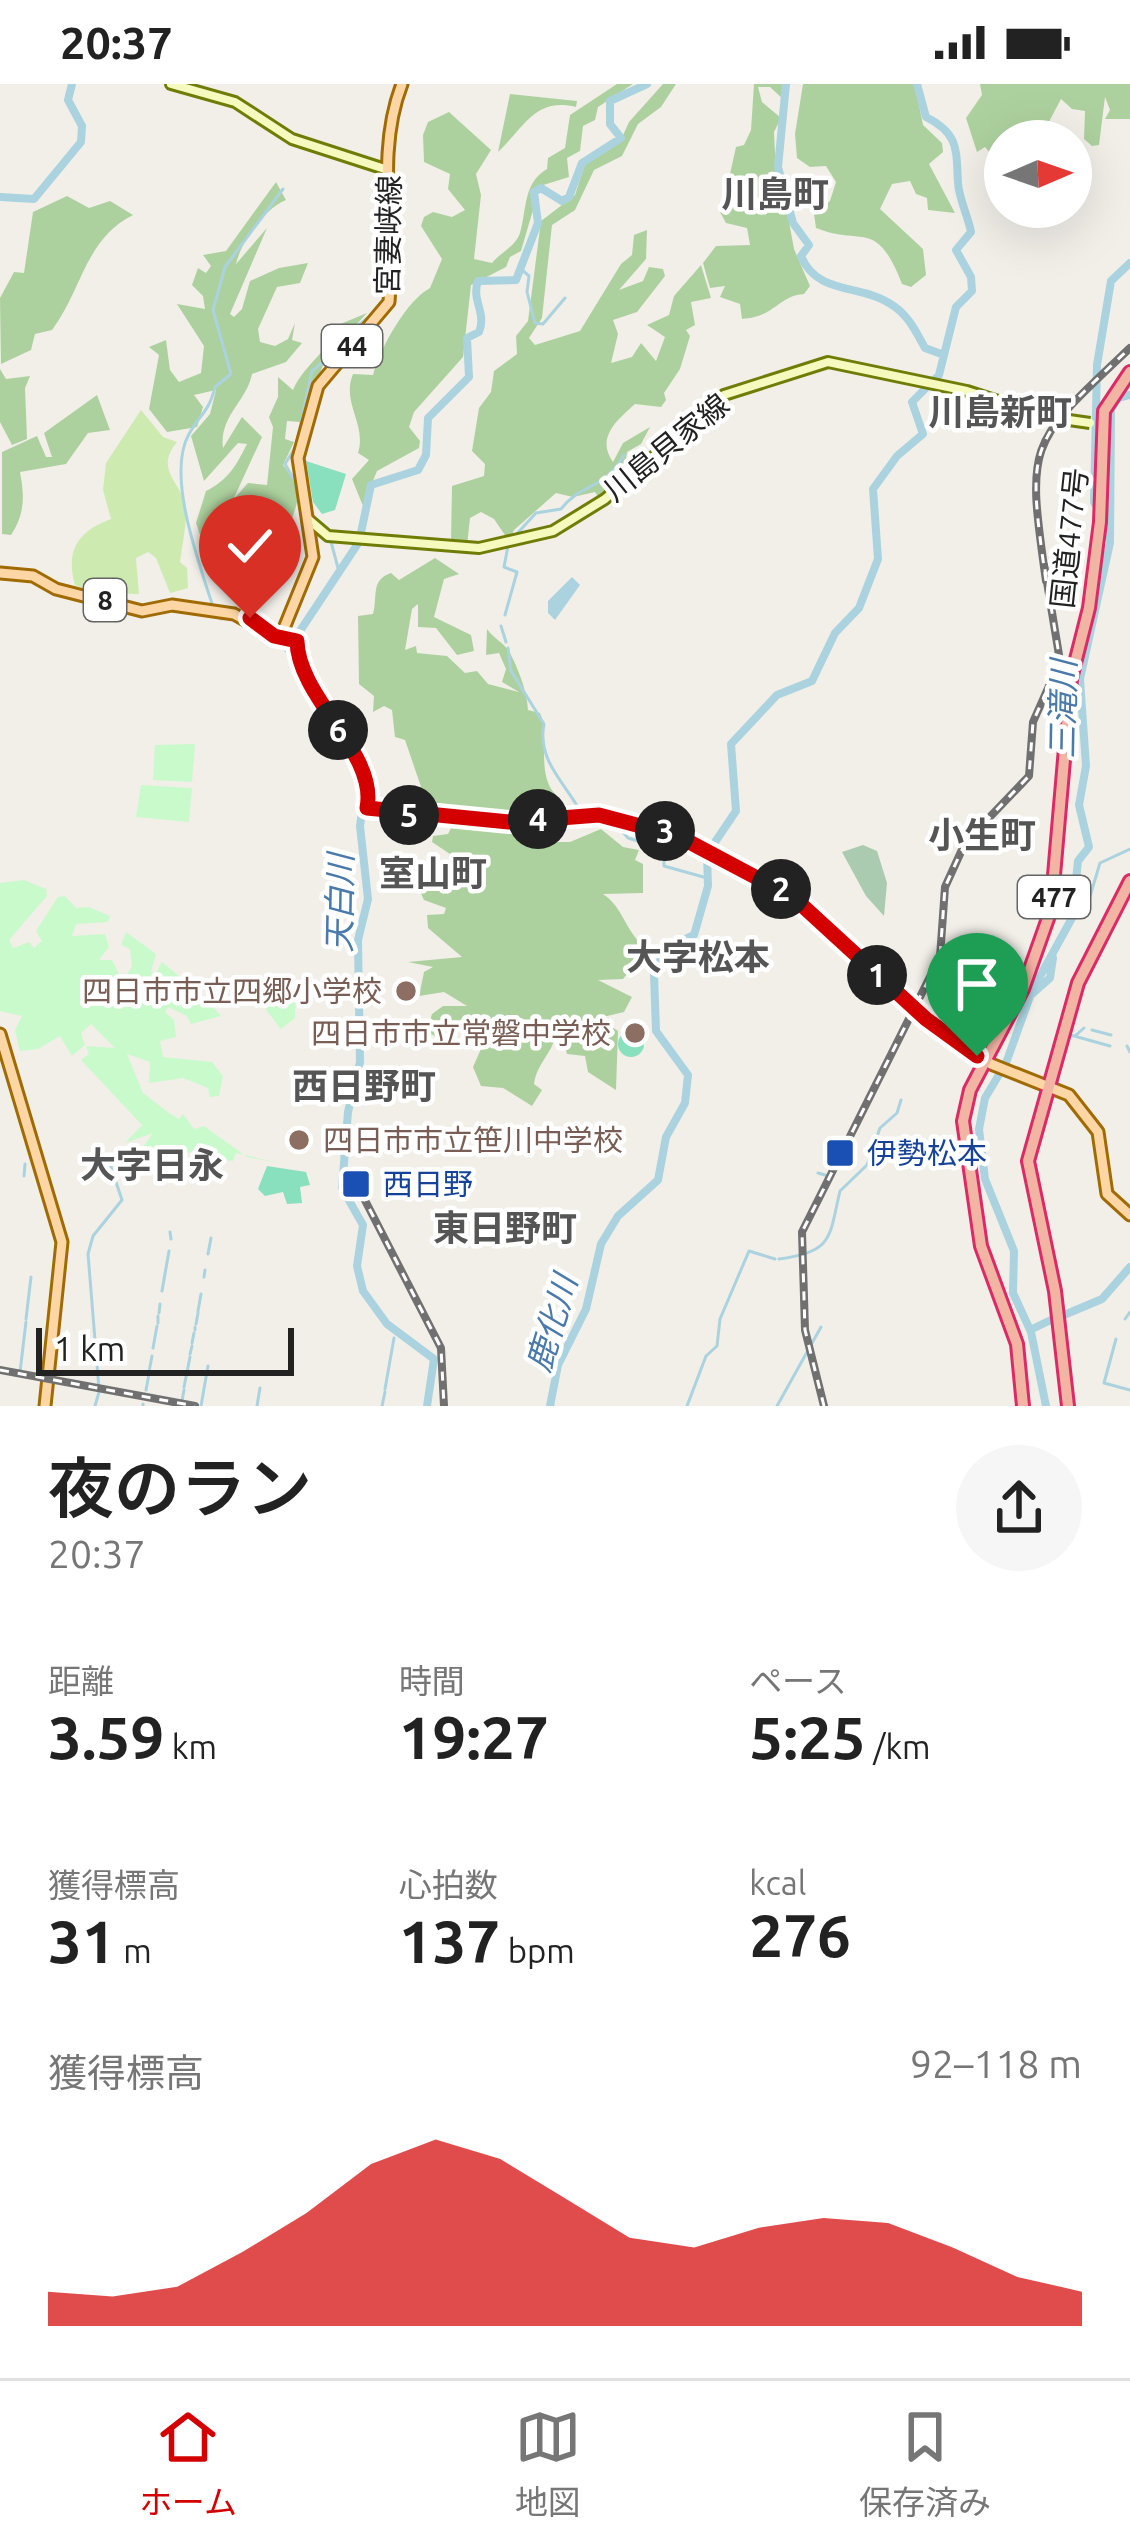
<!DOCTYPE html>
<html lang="ja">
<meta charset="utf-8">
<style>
:root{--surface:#fff;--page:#f6f6f6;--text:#222;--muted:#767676;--line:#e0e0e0;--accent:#d40000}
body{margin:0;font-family:Ubuntu,"Noto Sans JP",sans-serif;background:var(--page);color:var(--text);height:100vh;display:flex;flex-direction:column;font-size:45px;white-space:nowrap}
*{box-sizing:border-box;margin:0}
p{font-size:39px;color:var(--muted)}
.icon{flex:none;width:66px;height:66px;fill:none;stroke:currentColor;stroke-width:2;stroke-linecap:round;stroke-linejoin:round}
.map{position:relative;height:1322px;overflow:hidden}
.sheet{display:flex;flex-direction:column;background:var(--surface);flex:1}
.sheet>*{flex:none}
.needle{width:78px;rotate:88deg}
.fabs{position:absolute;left:984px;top:36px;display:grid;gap:24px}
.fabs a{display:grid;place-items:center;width:108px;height:108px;border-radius:50%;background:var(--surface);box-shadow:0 12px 48px #0002;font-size:60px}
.scale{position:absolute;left:36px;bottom:30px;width:258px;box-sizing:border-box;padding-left:12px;border:6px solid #222;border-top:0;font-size:33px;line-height:42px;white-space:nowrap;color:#222;-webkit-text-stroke:9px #fff;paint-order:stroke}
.pin{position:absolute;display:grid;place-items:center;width:102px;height:102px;color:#fff;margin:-123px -51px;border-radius:50% 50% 50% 0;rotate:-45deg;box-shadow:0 0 12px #0007}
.pin .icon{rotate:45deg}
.km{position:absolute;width:60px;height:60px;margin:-30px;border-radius:50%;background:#222;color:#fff;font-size:33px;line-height:60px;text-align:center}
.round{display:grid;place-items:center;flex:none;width:126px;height:126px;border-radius:63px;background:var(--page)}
.summary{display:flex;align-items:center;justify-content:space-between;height:204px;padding:0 48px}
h1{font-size:66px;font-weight:600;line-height:90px}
.metrics{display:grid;grid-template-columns:repeat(3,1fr);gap:18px;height:204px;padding:12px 48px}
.metrics div{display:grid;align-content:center}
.metrics b{font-size:60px;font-weight:600}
.metrics small{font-size:33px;font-weight:400}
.metrics p{font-size:33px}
.chart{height:336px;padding:24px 48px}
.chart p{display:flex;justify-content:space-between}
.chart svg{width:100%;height:216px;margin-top:12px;fill:var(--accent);opacity:.7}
.status{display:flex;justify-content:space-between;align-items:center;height:84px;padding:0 60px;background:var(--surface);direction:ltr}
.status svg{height:33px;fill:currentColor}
.menu{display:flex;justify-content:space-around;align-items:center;height:168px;border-top:3px solid var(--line);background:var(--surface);font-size:33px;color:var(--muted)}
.menu a{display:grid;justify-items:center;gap:6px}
.menu .current{color:var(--accent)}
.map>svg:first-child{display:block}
</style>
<div class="status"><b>20:37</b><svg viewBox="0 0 49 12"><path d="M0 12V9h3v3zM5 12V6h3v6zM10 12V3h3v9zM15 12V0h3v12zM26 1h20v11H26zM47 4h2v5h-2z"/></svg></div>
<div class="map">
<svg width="1130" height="1322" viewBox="0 0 1130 1322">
<rect width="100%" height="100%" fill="#f2efe9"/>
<path fill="#cdebb0" d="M 141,326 L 163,353 L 177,358 C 152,388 186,400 186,428 C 186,445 182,462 180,478 L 187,484 L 188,504 L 170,509 L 156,474 L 148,468 L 136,474 L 139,510 L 96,509 L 75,501 C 65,465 79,447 111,435 L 103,406 L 106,379 Z"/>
<path fill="#add19e" d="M 617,0 L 633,0 L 598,23 L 595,36 L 583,42 L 580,67 L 567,74 L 569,93 L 540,102 L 521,167 L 510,173 L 506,183 L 471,201 L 463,273 L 414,328 L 409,343 L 420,357 L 419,364 L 377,387 L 363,422 L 352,395 L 369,376 L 358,369 C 367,340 341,319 353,290 L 373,291 C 380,264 407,216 430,204 L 442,175 L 421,142 L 424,133 L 433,128 L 452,133 L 465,126 L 448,105 L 450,90 L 424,78 L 423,51 L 428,38 L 449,28 L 491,66 L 476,90 L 481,111 L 474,175 L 492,179 C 501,168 515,163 520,149 C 527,125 523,99 547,85 L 548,74 L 565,64 L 570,31 Z
M 663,0 L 676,0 L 661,23 L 638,40 L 622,72 L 594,86 L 575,126 L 552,141 L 542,234 L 529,254 L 535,261 L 580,247 L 621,180 L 632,171 L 634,151 L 647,146 L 646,175 L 619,206 L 643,197 L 649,183 L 663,185 L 665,192 L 637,228 L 613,236 L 618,250 L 611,279 L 632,273 L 641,259 L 656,277 L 665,253 L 647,241 L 669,231 L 674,212 L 701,181 L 711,214 L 691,218 L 695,241 L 686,246 L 690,252 L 680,285 L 664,309 L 666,316 L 661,323 L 635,320 C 616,337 596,354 613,378 L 623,359 L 650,343 L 641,360 L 627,368 L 623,395 L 600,416 L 595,408 L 573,413 L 556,409 L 514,446 L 509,457 L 494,435 L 481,428 L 470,434 L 467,462 L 451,459 L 452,402 L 484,392 L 485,380 L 472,367 L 479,324 L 491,308 L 494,287 L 517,270 L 516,252 L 528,237 L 541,137 L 575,111 L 587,74 L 620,58 L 629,38 Z
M 754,0 L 787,0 L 784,16 L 770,3 L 758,3 L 762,18 L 781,34 L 774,48 L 776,89 L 763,96 L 784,110 L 794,165 L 810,202 L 804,210 C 778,212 775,233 742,235 L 740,220 L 720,213 L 725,202 L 710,204 L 703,179 L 716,162 L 750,161 L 747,144 L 726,139 L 720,128 L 735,118 L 726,108 L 736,63 L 744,61 L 751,46 Z
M 803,0 L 915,0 L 923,41 L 942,59 L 943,68 L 929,80 L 955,129 L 928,126 L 927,114 L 916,110 L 910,97 L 892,100 L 880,125 L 923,165 L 926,191 L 911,203 L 902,200 C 876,133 863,163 816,144 L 814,130 L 830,117 L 836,98 L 826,82 L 810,83 L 797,74 L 795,50 Z
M 980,0 L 1130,0 L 1130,35 L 1105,35 L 1110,26 L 1105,13 L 1099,61 L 1092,62 L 1084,55 L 1085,27 L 1072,25 L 1061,15 L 1043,49 L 1048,57 L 1005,57 L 1005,73 L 996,76 L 985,63 L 977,68 L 966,34 L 982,11 Z
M 510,10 L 577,17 L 576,23 C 535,13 524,44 498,68 Z
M 276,98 L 286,116 C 264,125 242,156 236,180 L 267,144 L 230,230 L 234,233 L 242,225 L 250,197 L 279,184 L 308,179 L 300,199 L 277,203 L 258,245 L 260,258 L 275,262 L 288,255 L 295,239 L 292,256 L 302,259 L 286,278 L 252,290 C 247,317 219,332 223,364 L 242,333 L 262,353 L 233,416 L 248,399 L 267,401 L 273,343 L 269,333 L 278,313 L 278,293 L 293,306 C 305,279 329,268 338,241 L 367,229 L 326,274 L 300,338 L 287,337 L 285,355 L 294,358 L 283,381 C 288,387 296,398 298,406 C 302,423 264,501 251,512 L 216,484 L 211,454 L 231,441 L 228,434 L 216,430 L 208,449 L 200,451 L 196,439 L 206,407 C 228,396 236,382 247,360 L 238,359 L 204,397 L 191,352 L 210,330 L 216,306 L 194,311 L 203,323 L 197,343 L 167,348 L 149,325 L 159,271 L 149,263 L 166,256 L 170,286 L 179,298 L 201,289 L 204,262 L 177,220 L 205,225 L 203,212 L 192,201 L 198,184 L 206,189 L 211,182 L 203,171 L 226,167 Z
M 67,112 L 89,124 L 110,117 L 133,131 C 85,155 82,206 52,246 L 35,250 L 31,266 L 1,280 L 0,214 L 14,188 L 24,189 L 33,128 Z
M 0,285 L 6,295 L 30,292 L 25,304 L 27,355 L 12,361 L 0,338 Z
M 97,311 L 110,346 L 88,349 L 66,380 L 20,388 C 24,410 26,428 11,451 L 2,450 L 2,368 L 37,352 L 46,373 L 52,373 L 44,349 Z
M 435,474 L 459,490 L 444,495 L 434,533 L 471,551 L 474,567 L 457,571 L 436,544 L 418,543 L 418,520 L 412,525 L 405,566 L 416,562 L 417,569 L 447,572 L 465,589 L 477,587 L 488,600 L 519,608 L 502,598 L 506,585 L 499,569 L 486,571 L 487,545 C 493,554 505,560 509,567 C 518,584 527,607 528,626 L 540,629 C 549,650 539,679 549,701 C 553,710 561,713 564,726 L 520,736 L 430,729 L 405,656 L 395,653 L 392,626 L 384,622 L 373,628 L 374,612 L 359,600 L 358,532 L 373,530 C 378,513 370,496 391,489 L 399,496 Z
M 447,733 L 484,738 L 484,745 L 530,742 L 517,751 L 521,758 L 570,758 L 601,745 L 623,763 L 639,766 L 635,776 L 643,780 L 643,809 L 603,810 C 624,824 624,846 647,866 L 623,895 L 598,896 L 632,913 L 624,928 L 599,934 L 618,947 L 616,1006 L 588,988 L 585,972 L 567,970 L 563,953 L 556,950 C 552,970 537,979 534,1000 L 542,1006 L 532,1022 L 503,1004 L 481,1002 L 473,983 L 485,956 L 472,945 L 469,933 L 442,957 L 427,947 L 432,930 L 443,922 L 467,922 L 444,908 L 419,912 L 424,888 L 433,883 L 408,878 L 462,873 L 428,844 L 427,831 L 444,830 L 446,824 L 424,816 L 419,805 L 424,799 L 447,804 L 435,793 L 453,772 L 432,758 L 433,752 L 448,750 L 454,738 Z"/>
<path fill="#aacbaf" d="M 863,761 L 877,767 L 887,799 L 884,832 L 866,812 L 842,768 Z"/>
<path fill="#c8facc" d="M 195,660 L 192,698 L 153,696 L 155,661 Z
M 141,701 L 192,704 L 189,738 L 136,733 Z
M 24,796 L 46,805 L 47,812 L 9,856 L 13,864 L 29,858 L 34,864 L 42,857 L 36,847 L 58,813 L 65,812 L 76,824 L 89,823 L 110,832 L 108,838 L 76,840 L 72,852 L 105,850 L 109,863 L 99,876 L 112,876 L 123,898 L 132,882 L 130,865 L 121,861 L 126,848 L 156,870 L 151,888 L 156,889 L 162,878 C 173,886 212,920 221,932 L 191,940 L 187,932 L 168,923 L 165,928 L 174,936 L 176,953 L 160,957 L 163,973 L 212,978 L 223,992 L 219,1012 L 210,1013 L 208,1004 L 183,994 L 149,999 L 150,978 L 127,970 L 143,1009 L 169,1029 L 179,1035 L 183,1030 L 194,1045 L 204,1042 L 247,1073 L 284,1080 L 236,1069 L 233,1077 C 193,1074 178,1057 137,1071 L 153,1049 L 125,1059 L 142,1041 L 81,976 L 89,970 L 86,962 L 115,964 L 91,940 L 81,949 L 85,961 L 72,972 L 60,952 L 38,965 L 20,967 L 15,946 L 22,932 L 0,927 L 0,799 Z
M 296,895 L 295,934 L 281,945 L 254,910 Z"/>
<path fill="#88e0be" d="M 306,377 L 346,390 L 335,426 L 322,430 L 313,418 Z
M618 960a13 13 0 1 1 26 0a13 13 0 1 1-26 0Z
M 267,1082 L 306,1088 L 310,1101 L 300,1103 L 302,1119 L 287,1120 L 283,1108 L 265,1112 L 258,1105 Z"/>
<path fill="#aad3df" d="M 572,493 L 580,501 L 555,536 L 548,529 L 548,517 Z"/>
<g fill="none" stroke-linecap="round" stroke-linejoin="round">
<path stroke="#aad3df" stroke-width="3" d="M 521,185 L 529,192 L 527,208 L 535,239 L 543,240 L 565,214
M 303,435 L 297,401 L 285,380 L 296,362 L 312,287 C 332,272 346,249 369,233
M 330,454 L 338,484
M 513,454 L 536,429 L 561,425 C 582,398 604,407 624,371
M 1053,529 L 1054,538
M 505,531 L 517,488 L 504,483 L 508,462
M 232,533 L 221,535 L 215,529 C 201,484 165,392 189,350 C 200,330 209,328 215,303 L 231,290 L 213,226 L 225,183 L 283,105
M 501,542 L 506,558
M 508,564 L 511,587 L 544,640 C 537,675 563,697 579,725 L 608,729
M 284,565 L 295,575
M 613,737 L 628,754 L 664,765 L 664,782 L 707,794
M 1072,832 L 1085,829 L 1100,779 L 1130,765
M 1092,946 L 1111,951
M 1067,950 L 1110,962
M 1075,952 L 1084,944
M 1127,962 L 1130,968
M 818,1089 L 825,1091
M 24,1092 L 25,1080
M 170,1148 L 171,1155
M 208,1170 L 211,1154
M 779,1175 C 834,1168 829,1153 840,1107 L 867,1081 L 880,1044 L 897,1029 L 901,1016
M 204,1193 L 205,1186
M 162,1207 L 169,1167
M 198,1227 L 201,1210
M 159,1229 L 160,1220
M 26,1235 L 31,1193
M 1125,1235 L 1130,1228
M 158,1239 L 158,1232
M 196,1240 L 198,1229
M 195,1246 L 195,1243
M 1116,1255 L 1104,1299 L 1130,1306
M 192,1259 L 194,1249
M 153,1264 L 157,1242
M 190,1270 L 192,1262
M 20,1288 L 26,1238
M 149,1288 L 152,1272
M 184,1303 L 190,1273
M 99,1305 L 88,1170 L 93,1152 L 122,1116 L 110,1080
M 385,1305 L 394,1254
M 146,1306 L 149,1290
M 145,1313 L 145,1310
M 182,1317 L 184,1306
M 95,1322 L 99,1308
M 143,1322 L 143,1320
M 201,1322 L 208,1282
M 257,1322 L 260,1304
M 382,1322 L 385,1308
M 687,1322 L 706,1272 L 717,1262 L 720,1235 L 749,1167 L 775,1175
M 777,1322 L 821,1243"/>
<path stroke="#aad3df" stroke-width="8" d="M 786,0 L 778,83 L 793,139 L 809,161 L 801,172 C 817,211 859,200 889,219 C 908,230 915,246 925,264 L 944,271
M 0,113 L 34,115 L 81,58 L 82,42 L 68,16 L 72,0
M 1099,427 L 1094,418 L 1097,281 L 1111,197 L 1130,179
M 300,584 L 296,553 L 359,458 L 371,401 L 418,386 L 426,371 L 428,334 L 469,293 L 467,254 L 479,248 C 487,229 471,216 478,197 L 516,196 L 538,139 L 534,108 L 541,104 L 562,117 L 569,113 L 582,79 L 621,54 L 610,40 L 610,17 L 647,0
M 334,644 L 357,682
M 364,714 L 360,742 L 368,815 L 358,856 L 360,978 L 348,1028 L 342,1104 L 363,1141 L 357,1182 L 363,1207 L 387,1240 L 434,1275 L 427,1322
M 1032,910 L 1050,894 L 1053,874
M 1064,1231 L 1102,1215 L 1130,1183
M 1030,1246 L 1055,1234
M 550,1322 L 558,1281 L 586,1225 L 601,1160 L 618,1132 L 658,1096 L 666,1053 L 685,1019 L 688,991 L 656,947 L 654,890 L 666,864 L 694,851 L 708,802 L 707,770 L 736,727 L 731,660 L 777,611 L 812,597 L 835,549 L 859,524 L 878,475 L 873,405 L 897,372 L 923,350 L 912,318 L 939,291 L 956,223 L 972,207 L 971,193 L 956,166 L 971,148 C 968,132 959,115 958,99 C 956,67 960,50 926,33 L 917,0
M 1046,1322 L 1031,1248 L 1013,1209 L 1014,1167 L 985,1095 L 979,1045 L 985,1014 L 1006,979 L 1032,907 L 1072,834 L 1078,777 L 1089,763 L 1079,721 L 1086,682 L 1080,595 L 1110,459 L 1111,325 L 1118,314 L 1130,311"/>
<g stroke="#707d05" stroke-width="14">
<path id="secondary" d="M 171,0 L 235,18 L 292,55 L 388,86
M 308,435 L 328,452 L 479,464 L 553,447 L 605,415 L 724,311 L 828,278 L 967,307 L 1048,333"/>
</g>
<g stroke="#a06b00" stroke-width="15">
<path id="primary" d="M 0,489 L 33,492 L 56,505 L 142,527 L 172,521 L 234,530 L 274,552 L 297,557 C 298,614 378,668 367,724 L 509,738 L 599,731 L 661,745 L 783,807 L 904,915
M 280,554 L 313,473 L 298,374 L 318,302 L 389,218 C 395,146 375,69 402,0
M 926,935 L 991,980 L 1069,1011 L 1098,1048 L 1107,1110 L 1130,1131
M 0,950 L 62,1158 L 45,1322"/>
</g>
<g stroke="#dc2a67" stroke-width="16">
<path id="trunk" d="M 1023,1322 L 1017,1260 L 981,1162 L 963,1037 L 970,1006 L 1023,905 L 1051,826 L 1071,595 L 1089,524 L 1100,438 L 1104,327 L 1130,288
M 1068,1322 L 1055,1207 L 1028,1077 L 1078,899 L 1130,797"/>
</g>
<use href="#secondary" stroke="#f7fabf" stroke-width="8"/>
<use href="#primary" stroke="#fcd6a4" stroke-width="9"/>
<use href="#trunk" stroke="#f2b4a3" stroke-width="10"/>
<g stroke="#707070" stroke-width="8">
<path id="rail" d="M 1046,497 C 1026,357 1028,360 1130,264
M 353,1093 L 441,1264 L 444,1322
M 0,1286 L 195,1322
M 824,1322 L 805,1246 L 802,1148 L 940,873 L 945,803 L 965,759 L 1029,692 L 1033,638 L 1060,577 L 1044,480"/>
</g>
<use href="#rail" stroke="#fff" stroke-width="3" stroke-dasharray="9" stroke-linecap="butt"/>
<g stroke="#707d05" stroke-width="14" stroke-linecap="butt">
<path id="secondary-bridge" d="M 1048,333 L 1090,339"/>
</g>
<g stroke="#a06b00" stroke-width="15" stroke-linecap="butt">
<path id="primary-bridge" d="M 904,915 L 926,935"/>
</g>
<use href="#secondary-bridge" stroke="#f7fabf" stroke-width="8"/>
<use href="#primary-bridge" stroke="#fcd6a4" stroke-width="9"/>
</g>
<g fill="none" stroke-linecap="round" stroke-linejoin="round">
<g stroke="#fff" stroke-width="24">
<path id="route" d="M 250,534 L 274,552 L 297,557 C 298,614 378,669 367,724 L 509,738 L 599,731 L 678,752 L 793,813 L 926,935 L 977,972"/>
</g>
<use href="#route" stroke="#d40000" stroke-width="15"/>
</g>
<g fill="#8d6e63" stroke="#fff" stroke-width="4.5">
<circle cx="406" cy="907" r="12"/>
<circle cx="635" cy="949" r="12"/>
<circle cx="299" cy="1056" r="12"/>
</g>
<g fill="#1a4fb4" stroke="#fff" stroke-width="4.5">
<rect x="825" y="1054" width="30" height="30" rx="6"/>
<rect x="341" y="1085" width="30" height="30" rx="6"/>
</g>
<g text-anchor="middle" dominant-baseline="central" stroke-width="9" stroke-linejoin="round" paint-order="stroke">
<g fill="#fff" stroke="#646464" stroke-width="3">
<rect x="322" y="241" width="60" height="42" rx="9"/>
<rect x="84" y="495" width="42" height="42" rx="9"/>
<rect x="1018" y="792" width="72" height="42" rx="9"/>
</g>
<g font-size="27" font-weight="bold" fill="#222">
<text x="352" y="262">44</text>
<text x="105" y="516">8</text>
<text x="1054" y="813">477</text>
</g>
<g font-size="30" fill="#222" stroke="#fff">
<text transform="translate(388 151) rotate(-89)">宮妻峡線</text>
<text transform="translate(666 363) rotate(-39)">川島貝家線</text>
<text transform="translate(1069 454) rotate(-84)">国道477号</text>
</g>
<g font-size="30" fill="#785e54" stroke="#fff" text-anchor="end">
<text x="382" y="907">四日市市立四郷小学校</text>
<text x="611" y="949">四日市市立常磐中学校</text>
<text x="323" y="1056" text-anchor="start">四日市市立笹川中学校</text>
</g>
<g font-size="30" fill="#164399" stroke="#fff" text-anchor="start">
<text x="867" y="1069">伊勢松本</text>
<text x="383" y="1100">西日野</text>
</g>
<g font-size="33" font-style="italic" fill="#4a7aab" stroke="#fff">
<text transform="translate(1062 625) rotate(-89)">三滝川</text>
<text transform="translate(339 819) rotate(-89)">天白川</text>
<text transform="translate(551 1239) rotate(-73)">鹿化川</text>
</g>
<g font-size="36" font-weight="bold" fill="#555" stroke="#fff">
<text x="775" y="109">川島町</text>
<text x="1000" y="327">川島新町</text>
<text x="982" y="750">小生町</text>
<text x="433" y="788">室山町</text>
<text x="698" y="872">大字松本</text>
<text x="364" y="1001">西日野町</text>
<text x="152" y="1080">大字日永</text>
<text x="505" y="1143">東日野町</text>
</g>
</g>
</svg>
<div class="fabs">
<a><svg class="needle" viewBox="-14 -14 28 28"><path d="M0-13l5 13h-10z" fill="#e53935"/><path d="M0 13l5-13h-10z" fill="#767676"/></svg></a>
</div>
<div class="scale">1 km</div>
<div class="pin" style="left:977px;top:972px;background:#1e9e55"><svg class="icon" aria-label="arrive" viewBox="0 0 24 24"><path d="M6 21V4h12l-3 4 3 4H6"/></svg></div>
<div class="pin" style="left:250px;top:534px;background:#d93025"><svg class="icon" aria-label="check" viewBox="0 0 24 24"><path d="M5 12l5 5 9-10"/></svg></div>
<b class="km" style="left:877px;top:891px">1</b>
<b class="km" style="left:781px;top:805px">2</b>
<b class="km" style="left:665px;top:747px">3</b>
<b class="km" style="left:538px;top:735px">4</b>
<b class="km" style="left:409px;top:731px">5</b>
<b class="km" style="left:338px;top:646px">6</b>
</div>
<section class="sheet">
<div class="summary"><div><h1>夜のラン</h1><p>20:37</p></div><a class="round"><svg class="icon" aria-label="share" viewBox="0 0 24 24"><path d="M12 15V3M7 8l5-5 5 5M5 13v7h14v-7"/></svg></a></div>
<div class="metrics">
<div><p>距離</p><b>3.59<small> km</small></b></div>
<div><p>時間</p><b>19:27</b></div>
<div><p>ペース</p><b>5:25<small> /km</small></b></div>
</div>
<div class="metrics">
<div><p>獲得標高</p><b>31<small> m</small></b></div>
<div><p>心拍数</p><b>137<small> bpm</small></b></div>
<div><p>kcal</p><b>276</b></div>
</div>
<div class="chart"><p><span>獲得標高</span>92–118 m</p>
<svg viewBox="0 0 160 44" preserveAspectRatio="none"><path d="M0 44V37L10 38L20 36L30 29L40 21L50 11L60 6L70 10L80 18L90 26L100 28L110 24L120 22L130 23L140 28L150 34L160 37V44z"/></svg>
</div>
</section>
<nav class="menu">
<a class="current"><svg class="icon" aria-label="home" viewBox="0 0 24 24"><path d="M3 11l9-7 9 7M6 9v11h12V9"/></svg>ホーム</a>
<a><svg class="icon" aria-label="map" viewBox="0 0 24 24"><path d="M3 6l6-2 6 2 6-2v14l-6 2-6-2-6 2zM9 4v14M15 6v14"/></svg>地図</a>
<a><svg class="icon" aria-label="saved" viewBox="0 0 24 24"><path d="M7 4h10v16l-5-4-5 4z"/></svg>保存済み</a>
</nav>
